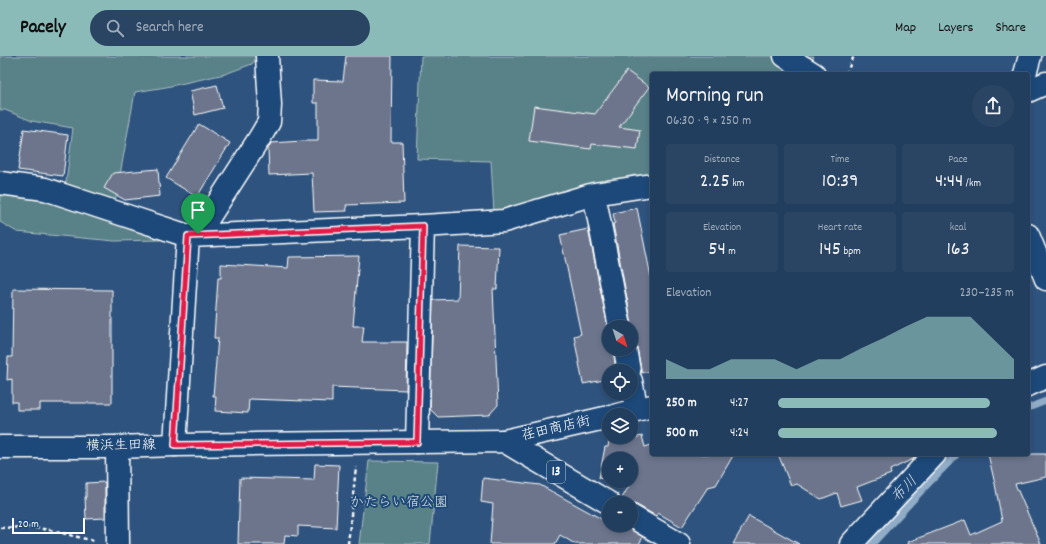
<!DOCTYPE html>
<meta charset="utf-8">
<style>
:root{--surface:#223e5e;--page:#2a4564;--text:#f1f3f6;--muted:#a2aebc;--line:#3f5773;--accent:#8bbbb9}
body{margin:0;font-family:Dekko,"Klee One",sans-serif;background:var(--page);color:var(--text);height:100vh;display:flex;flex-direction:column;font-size:15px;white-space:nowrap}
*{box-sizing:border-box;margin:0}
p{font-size:13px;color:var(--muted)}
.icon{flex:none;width:22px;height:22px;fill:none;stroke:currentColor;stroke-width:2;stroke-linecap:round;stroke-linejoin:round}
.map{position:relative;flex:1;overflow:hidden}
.drawer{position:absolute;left:650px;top:16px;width:380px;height:384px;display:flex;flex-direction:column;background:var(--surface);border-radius:4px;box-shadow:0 2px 6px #0003,0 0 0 1px var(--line)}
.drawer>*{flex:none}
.needle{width:26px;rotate:141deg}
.buttons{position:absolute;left:602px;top:264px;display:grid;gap:8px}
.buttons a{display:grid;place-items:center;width:36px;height:36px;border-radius:50%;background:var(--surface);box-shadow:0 2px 6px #0003,0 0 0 1px var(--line);font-size:20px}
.scale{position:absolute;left:12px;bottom:10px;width:73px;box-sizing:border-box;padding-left:4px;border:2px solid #fff;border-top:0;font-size:11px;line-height:14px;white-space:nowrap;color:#fff;-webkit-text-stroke:3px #1f4a7a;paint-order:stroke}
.pin{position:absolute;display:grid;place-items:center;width:34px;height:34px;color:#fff;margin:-41px -17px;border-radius:50% 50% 50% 0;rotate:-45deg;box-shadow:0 0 4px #0007}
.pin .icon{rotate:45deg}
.round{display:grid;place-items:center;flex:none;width:42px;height:42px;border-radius:21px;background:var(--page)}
.overview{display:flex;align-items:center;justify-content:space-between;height:68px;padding:0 16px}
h1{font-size:22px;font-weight:600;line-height:30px}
.figures{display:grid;grid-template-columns:repeat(3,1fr);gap:6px;height:68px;padding:4px 16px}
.figures div{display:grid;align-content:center;border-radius:4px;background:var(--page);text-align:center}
.figures b{font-size:20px;font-weight:600}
.figures small{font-size:11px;font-weight:400}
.figures p{font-size:11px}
.chart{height:112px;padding:8px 16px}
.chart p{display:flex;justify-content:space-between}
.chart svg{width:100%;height:72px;margin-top:4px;fill:var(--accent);opacity:.7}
ul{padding:0 16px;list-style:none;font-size:13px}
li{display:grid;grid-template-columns:64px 48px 1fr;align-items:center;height:30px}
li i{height:10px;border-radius:5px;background:var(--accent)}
header{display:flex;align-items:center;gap:24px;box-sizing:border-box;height:56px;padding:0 20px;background:var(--accent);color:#111}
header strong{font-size:19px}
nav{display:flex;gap:22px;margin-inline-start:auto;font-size:14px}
.search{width:280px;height:36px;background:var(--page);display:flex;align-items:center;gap:10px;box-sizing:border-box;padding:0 14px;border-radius:22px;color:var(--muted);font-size:15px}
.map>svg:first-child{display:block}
</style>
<header>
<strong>Pacely</strong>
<div class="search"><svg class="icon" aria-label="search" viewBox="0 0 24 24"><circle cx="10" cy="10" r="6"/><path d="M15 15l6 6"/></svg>Search here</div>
<nav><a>Map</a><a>Layers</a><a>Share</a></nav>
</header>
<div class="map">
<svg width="1046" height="488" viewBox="0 0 1046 488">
<rect width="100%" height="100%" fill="#2e537e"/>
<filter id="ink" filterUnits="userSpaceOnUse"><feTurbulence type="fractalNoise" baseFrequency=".025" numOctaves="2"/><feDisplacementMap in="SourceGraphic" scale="8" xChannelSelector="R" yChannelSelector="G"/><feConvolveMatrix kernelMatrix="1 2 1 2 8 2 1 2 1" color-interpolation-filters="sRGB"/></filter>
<g filter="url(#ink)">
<path fill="#598188" stroke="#acc0c4" d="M 0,0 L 258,0 L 252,8 L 225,18 L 166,31 L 135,36 L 114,152 L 65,134 L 73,72 L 32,65 L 5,54 L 0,54 Z
M 421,0 L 624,0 L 630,1 L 635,0 L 814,0 L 812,5 L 790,18 L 652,18 L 652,120 L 634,119 L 494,157 L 491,105 L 417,103 Z
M 0,133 L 5,133 L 157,175 L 160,184 L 115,185 L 17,176 L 0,166 Z
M 369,405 L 438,406 L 430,488 L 359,488 Z"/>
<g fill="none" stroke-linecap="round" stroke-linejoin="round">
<path stroke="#90acc7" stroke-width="7" d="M 1028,352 L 1046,345
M 872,488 L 922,434 L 957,398"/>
</g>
<path fill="#6c758c" stroke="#fff" d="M 346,0 L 392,0 L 391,86 L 402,86 L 404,147 L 346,149 L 347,155 L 314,156 L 312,117 L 269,119 L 268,93 L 271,87 L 303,85 L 318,85 L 318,47 L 313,47 L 313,24 L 343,25 Z
M 627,15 L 649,31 L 619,71 L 640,74 L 637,93 L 592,88 L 591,93 L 529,85 L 534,50 L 595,58 Z
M 217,29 L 223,52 L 195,59 L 190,35 Z
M 199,68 L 230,87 L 197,141 L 166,122 Z
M 24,73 L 68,79 L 63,120 L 18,114 Z
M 158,113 L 160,140 L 125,144 L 104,132 L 113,117 Z
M 637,152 L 652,226 L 652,315 L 641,317 L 641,313 L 637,291 L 635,285 L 631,282 L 632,269 L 613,168 L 615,167 L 613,157 Z
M 588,173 L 609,276 L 609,293 L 613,293 L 616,315 L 609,315 L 609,323 L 583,328 L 574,280 L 581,278 L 560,179 Z
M 460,190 L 499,191 L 497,233 L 493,233 L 498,349 L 489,359 L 438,361 L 430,353 L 433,244 L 458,243 Z
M 359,200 L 353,270 L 364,270 L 362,286 L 407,286 L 406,334 L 332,331 L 332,346 L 249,343 L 248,357 L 215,355 L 216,340 L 213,340 L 218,282 L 214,282 L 218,222 L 221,222 L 221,208 L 288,212 L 289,201 Z
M 13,233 L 112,234 L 112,347 L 40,347 L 40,354 L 17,354 L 17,346 L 12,346 L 12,323 L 7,324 L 8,301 L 12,301 Z
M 642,380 L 645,391 L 651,389 L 652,398 L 734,398 L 716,429 L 708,431 L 682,471 L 658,457 L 656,460 L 637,449 L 631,447 L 621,447 L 621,444 L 630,428 L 614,425 L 631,425 L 631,403 L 609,403 L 609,424 L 599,422 L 605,391 L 608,391 L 609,383 L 620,385 Z
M 778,398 L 918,398 L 913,403 L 890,414 L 891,418 L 857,431 L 862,444 L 841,450 L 837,437 L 821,443 L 797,428 L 791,430 Z
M 988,398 L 1046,398 L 1046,421 L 1015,428 L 1041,488 L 908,488 L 908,486 L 965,464 L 971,479 L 1002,465 L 995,428 Z
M 315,408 L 339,409 L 336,472 L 298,470 L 298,480 L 285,479 L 284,488 L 238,488 L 240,422 L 314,424 Z
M 483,422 L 540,429 L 607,466 L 609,462 L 609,469 L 623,469 L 643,481 L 639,488 L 575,488 L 560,479 L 555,488 L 490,488 L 493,448 L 481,446 Z
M 105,426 L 105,462 L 86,463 L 85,441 L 86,441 L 86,427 Z
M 749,460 L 799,488 L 733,488 Z"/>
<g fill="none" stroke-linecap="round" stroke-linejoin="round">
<g stroke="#fff" stroke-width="25">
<path id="minor" d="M 785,0 L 814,18
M 1025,18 L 1030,0
M 1028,35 L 1046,27
M 0,127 L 45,133 L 130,161 L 188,180
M 594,138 L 620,271
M 198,178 L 259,83 L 269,66 L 270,49 L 267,0
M 1028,179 L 1046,223
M 625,293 L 629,315
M 631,325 L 637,354
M 1028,329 L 1046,321
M 617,359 L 652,350
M 504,385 L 609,361
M 417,386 L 423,170
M 175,389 L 188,180 L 423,170 L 504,165 L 594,138 L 652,129
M 117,391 L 118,488
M 851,488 L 935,398"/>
</g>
<g stroke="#fff" stroke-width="25">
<path id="major" d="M 0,391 L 117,391 L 175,389 L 504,385 L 609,447
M 631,460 L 679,488"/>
</g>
<path stroke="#fff" stroke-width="2.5" stroke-dasharray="4 3" stroke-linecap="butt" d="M 846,18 L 854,0
M 0,472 L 29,471 L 50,474 L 94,485
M 348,488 L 356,411"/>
<use href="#minor" stroke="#1f4a7a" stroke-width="22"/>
<use href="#major" stroke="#1f4a7a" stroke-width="22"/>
</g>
</g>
<g fill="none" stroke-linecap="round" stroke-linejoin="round" filter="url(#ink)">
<g stroke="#fff" stroke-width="8">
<path id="route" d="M 423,170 L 417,386 L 175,389 L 188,180 Z"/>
</g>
<use href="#route" stroke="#e11d48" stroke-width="5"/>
</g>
<g text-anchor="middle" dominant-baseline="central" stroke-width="4" stroke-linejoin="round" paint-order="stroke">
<rect fill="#1f4a7a" stroke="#bcc9d7" stroke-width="1" x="547" y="405" width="18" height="22" rx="3"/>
<g font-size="13" font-weight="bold" fill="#fff">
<text x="556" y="416">13</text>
</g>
<g font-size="14" fill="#fff" stroke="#1f4a7a">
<text transform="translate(556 373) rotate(-13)">荏田商店街</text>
<text transform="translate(121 390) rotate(-1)">横浜生田線</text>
</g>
<g font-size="14" fill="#d6e0e1" stroke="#1f4a7a">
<text x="399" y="447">かたらい宿公園</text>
</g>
<g font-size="15" font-style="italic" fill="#d1dce8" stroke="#1f4a7a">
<text transform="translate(905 434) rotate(-46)">布川</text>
</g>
</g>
</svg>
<div class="buttons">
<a><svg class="needle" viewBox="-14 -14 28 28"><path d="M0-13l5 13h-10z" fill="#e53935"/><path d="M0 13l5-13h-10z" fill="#a2aebc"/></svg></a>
<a><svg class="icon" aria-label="locate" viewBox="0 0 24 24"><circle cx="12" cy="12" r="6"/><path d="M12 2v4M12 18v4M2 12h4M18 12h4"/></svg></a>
<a><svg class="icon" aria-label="layers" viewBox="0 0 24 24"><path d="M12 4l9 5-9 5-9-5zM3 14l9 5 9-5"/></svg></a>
<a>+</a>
<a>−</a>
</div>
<div class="scale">20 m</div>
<div class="pin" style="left:198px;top:178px;background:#1e9e55"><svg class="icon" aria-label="arrive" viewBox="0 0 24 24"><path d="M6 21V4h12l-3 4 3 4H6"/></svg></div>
<section class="drawer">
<div class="overview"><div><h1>Morning run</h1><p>06:30 · 9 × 250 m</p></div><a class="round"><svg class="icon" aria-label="share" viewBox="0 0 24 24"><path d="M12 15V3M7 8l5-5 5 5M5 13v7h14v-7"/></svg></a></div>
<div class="figures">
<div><p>Distance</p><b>2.25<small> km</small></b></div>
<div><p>Time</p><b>10:39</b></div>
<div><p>Pace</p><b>4:44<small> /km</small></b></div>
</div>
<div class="figures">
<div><p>Elevation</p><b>54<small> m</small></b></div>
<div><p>Heart rate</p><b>145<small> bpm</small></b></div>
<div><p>kcal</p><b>163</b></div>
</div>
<div class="chart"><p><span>Elevation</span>230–235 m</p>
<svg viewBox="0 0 160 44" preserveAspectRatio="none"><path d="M0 44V32L10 38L20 38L30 32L40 32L50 32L60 38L70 32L80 32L90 25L100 19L110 12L120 6L130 6L140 6L150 19L160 32V44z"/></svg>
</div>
<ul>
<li><b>250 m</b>4:27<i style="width:90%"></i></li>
<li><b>500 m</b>4:24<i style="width:93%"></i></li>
</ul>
</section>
</div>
